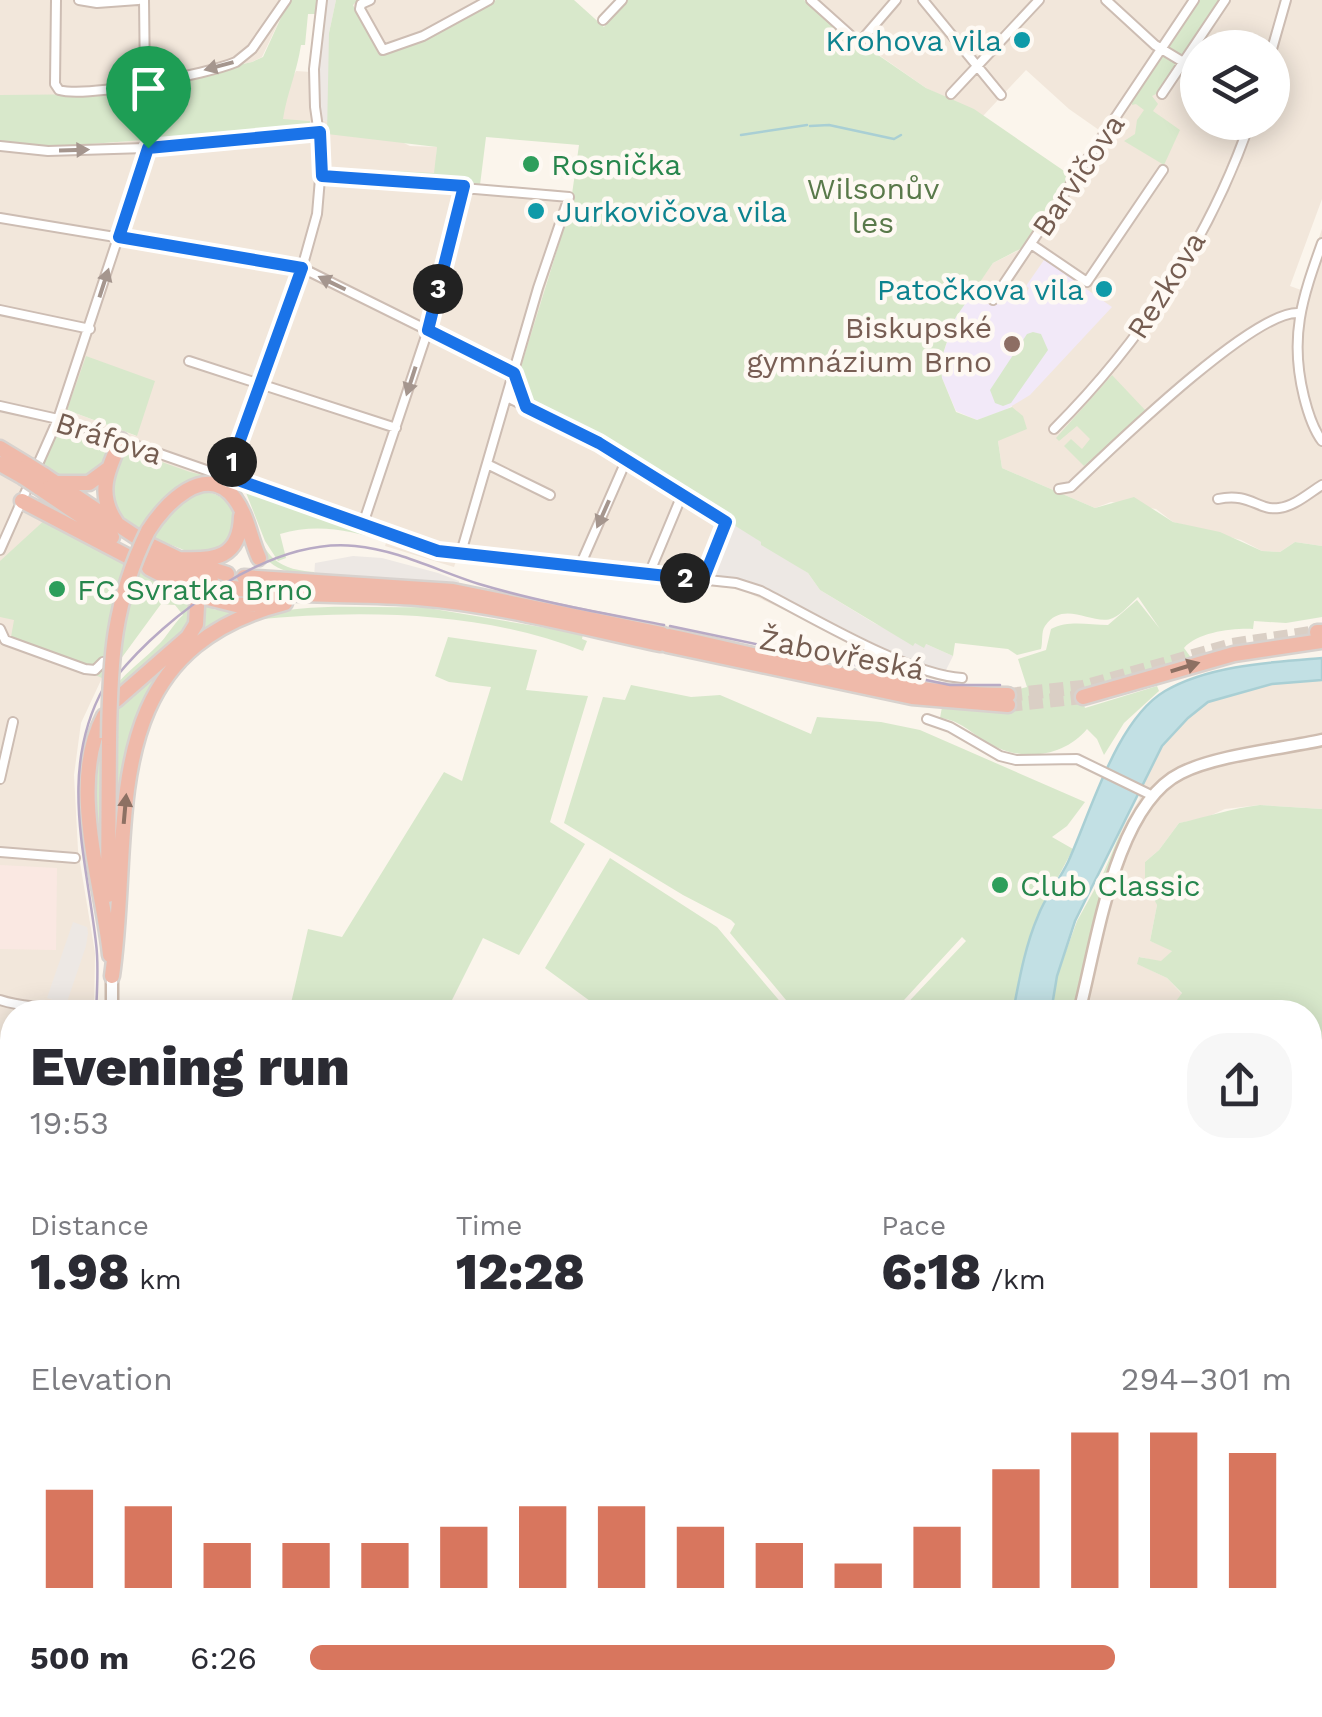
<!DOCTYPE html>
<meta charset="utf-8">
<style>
:root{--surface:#fff;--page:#f7f7f7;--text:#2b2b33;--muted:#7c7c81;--accent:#d8765e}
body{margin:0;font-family:"Work Sans",sans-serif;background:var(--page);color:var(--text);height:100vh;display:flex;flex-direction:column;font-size:38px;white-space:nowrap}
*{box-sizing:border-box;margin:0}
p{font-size:32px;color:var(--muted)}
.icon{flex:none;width:55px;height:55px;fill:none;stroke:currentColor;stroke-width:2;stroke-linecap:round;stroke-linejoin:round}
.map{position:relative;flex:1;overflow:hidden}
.sheet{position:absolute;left:0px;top:1000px;width:1322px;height:718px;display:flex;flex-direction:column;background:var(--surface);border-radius:40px 40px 0 0;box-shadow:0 5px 25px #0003}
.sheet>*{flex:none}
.controls{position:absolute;left:1180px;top:30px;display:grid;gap:20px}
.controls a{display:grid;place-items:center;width:110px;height:110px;border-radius:50%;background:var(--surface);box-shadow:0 5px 25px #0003;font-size:50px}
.pin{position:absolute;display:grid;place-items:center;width:85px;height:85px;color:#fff;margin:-102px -42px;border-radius:50% 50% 50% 0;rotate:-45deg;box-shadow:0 0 10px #0007}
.pin .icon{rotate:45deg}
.km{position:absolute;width:50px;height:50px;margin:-25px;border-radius:50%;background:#222;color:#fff;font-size:28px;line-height:50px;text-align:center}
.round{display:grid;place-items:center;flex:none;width:105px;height:105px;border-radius:40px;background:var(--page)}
.head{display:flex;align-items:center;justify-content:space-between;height:170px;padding:0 30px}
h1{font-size:55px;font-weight:800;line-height:75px}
.metrics{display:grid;grid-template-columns:repeat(3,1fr);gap:15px;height:170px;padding:10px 30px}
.metrics div{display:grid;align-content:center}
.metrics b{font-size:50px;font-weight:800}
.metrics small{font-size:28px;font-weight:400}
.metrics p{font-size:28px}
.chart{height:280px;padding:20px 30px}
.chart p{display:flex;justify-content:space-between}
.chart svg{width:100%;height:180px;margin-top:10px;stroke:var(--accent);stroke-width:6}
ul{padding:0 30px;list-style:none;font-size:32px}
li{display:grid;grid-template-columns:160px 120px 1fr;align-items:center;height:75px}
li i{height:25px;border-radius:12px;background:var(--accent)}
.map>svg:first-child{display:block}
</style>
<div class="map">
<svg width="1322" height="1717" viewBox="0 0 1322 1717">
<rect width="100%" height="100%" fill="#fbf5ec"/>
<path fill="#f2e7db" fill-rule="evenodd" d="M 0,0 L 289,0 L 262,57 L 252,62 L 106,94 L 76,96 L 0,95 Z
M 319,0 L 322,120 L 398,140 L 410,146 L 437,147 L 435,182 L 559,190 L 573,194 L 519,376 L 600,441 L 730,521 L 714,575 L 749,581 L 765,588 L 837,625 L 835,634 L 740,589 L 544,571 L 544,567 L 457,558 L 454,567 L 385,546 L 388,537 L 243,485 L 236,491 L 194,481 L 166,497 L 148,522 L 125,452 L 128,450 L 106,442 L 110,450 L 61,478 L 0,440 L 0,141 L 48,147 L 310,128 L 310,121 L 282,120 L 289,84 L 296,71 L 311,72 ZM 100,363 L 136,436 L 67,410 Z
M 358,0 L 496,0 L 425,39 L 379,56 L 353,4 Z
M 804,0 L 1322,0 L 1322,199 L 1290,286 L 1301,290 L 1322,229 L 1322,546 L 1295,542 L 1280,552 L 1262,551 L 1241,540 L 1173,522 L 1156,509 L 1111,502 L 1095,508 L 1002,468 L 998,441 L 1012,407 L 975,288 L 993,263 L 1025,247 L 1099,130 L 1069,109 L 1026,70 L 983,116 L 926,88 L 866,46 L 860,51 ZM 1198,48 L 1272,48 L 1272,122 L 1198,122 Z
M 0,471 L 30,490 L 23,507 L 187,598 L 176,605 L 161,604 L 153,613 L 120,660 L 102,678 L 81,723 L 74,775 L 78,850 L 95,953 L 94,1012 L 12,1012 L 12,1194 L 0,1176 Z
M 1322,680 L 1322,809 L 1260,805 L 1225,809 L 1205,818 L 1179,823 L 1159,850 L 1145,862 L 1157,905 L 1150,941 L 1173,950 L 1161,962 L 1140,957 L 1138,964 L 1167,978 L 1182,994 L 1168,1012 L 1073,1012 L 1088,944 L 1122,829 L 1140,798 L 1138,794 L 1162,746 L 1188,718 L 1208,702 L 1272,684 Z
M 472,1705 L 1038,1705 L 1030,1717 L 469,1717 Z"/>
<path fill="#fae8e2" d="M 0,865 L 57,868 L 56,950 L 0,949 Z"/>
<path fill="#ede8e4" d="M 325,0 L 336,0 L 329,33 L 329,122 L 322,120 L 319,105 L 321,21 Z
M 730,521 L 808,573 L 820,590 L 874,623 L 915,643 L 926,644 L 953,656 L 942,678 L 765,588 L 749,581 L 714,575 L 711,571 Z
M 353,556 L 382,558 L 438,573 L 459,581 L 458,588 L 377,579 L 314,577 L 315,563 Z
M 73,922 L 87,927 L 88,933 L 86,946 L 66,1005 L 47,998 Z"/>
<path fill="#f2e9f8" d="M 1044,260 L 1076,278 L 1075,281 L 1112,307 L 1030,395 L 1005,410 L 977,420 L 956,411 L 942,378 L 940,364 L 954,320 L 975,288 L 996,301 L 1008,283 L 1026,293 L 1029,288 L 1026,286 Z"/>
<path fill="#d8e8cb" d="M 289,0 L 319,0 L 316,14 L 308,14 L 305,45 L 301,45 C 297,72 287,93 283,119 L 310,121 L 310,128 L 48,147 L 0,141 L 0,95 L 106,94 L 252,62 L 263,57 Z
M 336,0 L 358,0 L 353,5 L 379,55 L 425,39 L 496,0 L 574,0 L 604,27 L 626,0 L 804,0 L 859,50 L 865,46 L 926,88 L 974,109 L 1070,175 L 1024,247 L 993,263 L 954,320 L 940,363 L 942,378 L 956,412 L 977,420 L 1012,407 L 1023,416 L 1027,429 L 998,441 L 1002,468 L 1095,508 L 1134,497 L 1173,522 L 1220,532 L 1262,551 L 1280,552 L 1295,542 L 1322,546 L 1322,617 L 1286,623 L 1254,621 L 1253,629 C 1233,628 1198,632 1184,648 L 1192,659 L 1083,702 L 1085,708 L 1157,686 L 1159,691 L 1124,723 L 1104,755 L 1097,739 L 1087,729 C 1063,758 1020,762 988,743 C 971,733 960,720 940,718 L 942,707 L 1018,710 L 1019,689 L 1027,687 L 1018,659 L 1046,650 L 1051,629 C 1069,620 1088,625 1108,625 L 1137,600 L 1160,629 L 1138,597 C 1131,603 1122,614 1113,618 C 1094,627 1064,598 1045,626 C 1041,631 1043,642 1041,649 L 1017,655 L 1008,649 L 955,643 L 953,656 L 926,644 L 924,648 L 915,643 L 913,646 L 820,590 L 808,573 L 761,545 L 761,542 L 600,441 L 540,411 L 528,400 L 518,376 L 570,208 L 579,145 L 486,137 L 480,185 L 396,178 L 396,171 L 434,173 L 437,147 L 327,134 L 329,33 Z
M 1200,0 L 1220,0 L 1182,58 L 1168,51 L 1169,47 Z
M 1163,56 L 1175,63 L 1176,67 L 1158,93 L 1152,96 L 1158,104 L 1153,111 L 1180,130 L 1164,165 L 1124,141 L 1135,134 L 1137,120 L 1144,110 L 1136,104 L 1132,105 L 1132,101 Z
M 1033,332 L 1041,334 L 1048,350 L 1011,403 L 1003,406 L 995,403 L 990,390 L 1027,334 Z
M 86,356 L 155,381 L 137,436 L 67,410 Z
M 1112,375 L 1146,411 L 1084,466 L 1064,446 L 1071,439 L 1082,449 L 1090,439 L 1077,426 L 1059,441 L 1056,438 Z
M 60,427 L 107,445 L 110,456 L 93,477 L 64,479 L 41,464 Z
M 131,451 L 190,472 L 237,483 C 265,529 251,568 314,572 L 314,577 C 256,568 261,554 245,502 L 194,481 L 166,497 L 141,532 L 116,517 L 108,484 L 120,456 Z
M 243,485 L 388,537 L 386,542 C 350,530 317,523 280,534 L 286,558 L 278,561 L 265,541 Z
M 207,492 C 223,495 242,508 237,528 C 235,535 227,544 223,550 L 194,554 L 151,537 L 180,500 Z
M 48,517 L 182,593 L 193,604 L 194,623 L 98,721 C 106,685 133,670 157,646 C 167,637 173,624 183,615 L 175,605 L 161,604 L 120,660 L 102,678 L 95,675 L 96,670 L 92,667 L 11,637 L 14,620 L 0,617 L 0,561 Z
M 201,601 L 214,605 L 213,609 L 217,610 L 219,607 L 244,611 L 221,622 L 143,708 L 128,751 L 118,860 L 102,868 L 97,860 L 94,763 L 112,711 L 201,629 Z
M 422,607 L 583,634 L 582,639 L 587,641 L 583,651 C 480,610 353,609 243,621 C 300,600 362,609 422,607 Z
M 448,637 L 537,650 L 526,690 L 588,696 L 550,822 L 585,844 L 519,955 L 483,938 L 446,1012 L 289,1012 L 308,929 L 342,937 L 444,772 L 462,781 L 491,687 L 449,682 L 435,676 Z
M 631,685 L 691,697 L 720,695 L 811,734 L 817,717 L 881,722 L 920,730 L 1085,802 L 1067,826 L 1052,837 L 1073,849 L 1038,915 L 1013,1012 L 899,1012 L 966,941 L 962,937 L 893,1012 L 796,1012 L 730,933 L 735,924 L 731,920 L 683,895 L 564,823 L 603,697 L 625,700 Z
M 1260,805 L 1322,809 L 1322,1328 L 1310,1322 L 1310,1012 L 1168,1012 L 1182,993 L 1167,978 L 1137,964 L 1139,957 L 1161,961 L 1172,951 L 1150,941 L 1157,905 L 1145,881 L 1145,862 L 1159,850 L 1179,823 C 1207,817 1232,808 1260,805 Z
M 1122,829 L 1088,944 L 1073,1012 L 1051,1012 L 1057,976 L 1077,921 L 1103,874 Z
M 610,858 L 717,927 L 789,1012 L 605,1012 L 545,968 Z
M 0,1310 L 12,1310 L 12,1416 L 0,1416 Z
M 1310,1350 L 1322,1354 L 1322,1717 L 1030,1717 L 1038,1705 L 1310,1705 Z
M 81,1705 L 388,1705 L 391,1707 L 385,1717 L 90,1717 Z"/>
<path fill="#c2e0e4" stroke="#a9cfd4" stroke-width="2.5" d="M 1322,658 L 1322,680 L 1272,684 L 1208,702 L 1188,718 L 1162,746 L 1075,921 L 1057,976 L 1051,1012 L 1013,1012 C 1019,981 1025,946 1038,916 C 1045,897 1059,881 1068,862 C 1091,812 1116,720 1165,691 C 1209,665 1273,662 1322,658 Z"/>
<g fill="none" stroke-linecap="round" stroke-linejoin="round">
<path stroke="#a9cfd4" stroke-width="2.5" d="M 810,126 L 829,125 L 894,139 L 901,135
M 741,135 L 807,125"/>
<path stroke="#dacfc5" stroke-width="14" stroke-dasharray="14 7" stroke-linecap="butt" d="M 1008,695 L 1083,687 L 1232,645 L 1317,632
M 1008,705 L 1083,697"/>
<g stroke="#cdbdb3" stroke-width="12">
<path id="street" d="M 56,0 L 55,84 L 59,90 C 87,98 208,74 236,62 L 252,49 L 286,0
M 79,0 L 97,3 L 138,0
M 144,0 L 145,82
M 370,0 L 361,4 L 360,9 L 383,50 L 423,36 L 489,0
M 811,0 L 859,43 L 896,0
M 923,0 L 1001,95
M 1106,0 L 1155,45 L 1198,71
M 603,20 L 622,0
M 1272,49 L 1286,0
M 951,94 L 1039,0
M 1162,94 L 1225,0
M 0,146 L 48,151 L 146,148 L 320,132
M 322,176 L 569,197 L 538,288 L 460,556
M 0,218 L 302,268 L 514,373
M 1322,243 C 1302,299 1289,337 1304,397 C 1308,413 1313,429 1322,441
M 1031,244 L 1087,282 L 1163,170
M 993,300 L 1194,0
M 0,310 L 90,329
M 189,361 L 396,428
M 514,373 L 526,406
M 507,397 L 599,443 L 726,522 L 703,580
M 0,406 L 58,419 L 103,434 L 438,551 L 736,583 L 761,591 C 812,617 908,675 962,678
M 1054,429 C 1140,343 1210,238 1250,122
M 487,464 L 550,495
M 227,476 L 302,268 L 317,214 L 322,155 L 315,107 L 314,69 L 322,0
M 1059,489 L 1071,487 C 1108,452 1254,309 1299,313
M 1218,499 C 1250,492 1258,511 1279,508 C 1295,506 1309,493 1322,485
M 363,524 L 428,330 L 463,186
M 0,550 L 58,419 L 148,147
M 579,568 L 626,461
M 649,574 L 682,495
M 0,629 L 5,640 L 85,669 L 95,670 L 103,662
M 927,719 L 950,727 L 1000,756 L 1016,760 L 1077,759 L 1151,795
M 0,779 L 13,722
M 0,852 L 75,858
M 0,1000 C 23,1008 42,1005 63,1012
M 0,1060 L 12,1059
M 1310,1090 L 1322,1077
M 0,1166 L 12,1180
M 0,1609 L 8,1595
M 556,1705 L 572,1717
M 581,1717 L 587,1705
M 951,1717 L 960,1705
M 969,1717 L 978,1705
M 1024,1717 L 1032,1705"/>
</g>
<g stroke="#cfbdb0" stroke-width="15">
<path id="secondary" d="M 112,1012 L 112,976
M 1079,1012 C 1097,945 1114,806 1181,773 C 1217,755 1281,749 1322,740
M 0,1528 L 12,1529
M 0,1670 L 12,1655"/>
</g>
<g stroke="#d8d2ce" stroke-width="19">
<path id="highway" d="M 0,448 L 28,465
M 0,464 L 23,477
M 44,475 L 138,538
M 59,483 L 89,483 L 108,469
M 38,487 L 112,537
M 22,501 L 129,557
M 116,522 C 96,493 108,469 121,440
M 148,531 C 164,505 206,460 235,499 C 248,517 250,538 259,558
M 148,544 L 179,559 L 227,574
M 142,555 L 212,583
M 179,559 C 215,561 240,558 241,516
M 149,568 L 197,593
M 244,577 L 453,591 L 662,634
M 227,587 C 290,598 354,593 418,598 C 500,605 580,627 660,644
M 208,598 L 236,605 L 263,604
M 1317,632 L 1322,632
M 669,636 C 779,659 894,695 1008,695
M 667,645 L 912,697 L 1008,705
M 1083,697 L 1234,654 L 1322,641
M 116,700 L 188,637 L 196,624 L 197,606
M 104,716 C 67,784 103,883 110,955
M 108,895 L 109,738
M 112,976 C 134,824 91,653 285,603"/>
</g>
<use href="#street" stroke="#fff" stroke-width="8"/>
<use href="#secondary" stroke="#fff" stroke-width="10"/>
<use href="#highway" stroke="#efbaaa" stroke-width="14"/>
<path stroke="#b8aac5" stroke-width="2.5" d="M 670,626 L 950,685 L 1000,685
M 116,677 C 167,614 271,537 355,546 C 398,550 438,571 479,584 C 539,602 602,613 664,625
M 96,1012 C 97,990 99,966 96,943 C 86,855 58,770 104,687
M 0,1187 L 12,1206
M 0,1648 L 12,1633"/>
<g stroke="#d8d2ce" stroke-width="19" stroke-linecap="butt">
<path id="highway-bridge" d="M 28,465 L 44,475
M 23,477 L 38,487
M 109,738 C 110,660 113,602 148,531"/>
</g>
<use href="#highway-bridge" stroke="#efbaaa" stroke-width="14"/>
</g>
<defs><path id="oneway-solid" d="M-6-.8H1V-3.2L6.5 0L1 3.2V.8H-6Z" transform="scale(2.5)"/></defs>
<g fill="#a5968e">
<use href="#oneway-solid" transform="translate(219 66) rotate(165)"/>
<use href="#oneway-solid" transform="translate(74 150) rotate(-2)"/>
<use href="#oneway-solid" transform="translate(104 283) rotate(-72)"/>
<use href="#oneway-solid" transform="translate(332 283) rotate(-154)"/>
<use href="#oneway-solid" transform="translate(411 381) rotate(108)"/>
<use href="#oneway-solid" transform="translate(603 514) rotate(114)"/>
</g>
<g fill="#8d7063">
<use href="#oneway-solid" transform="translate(1185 667) rotate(-17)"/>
<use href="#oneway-solid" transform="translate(125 809) rotate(-85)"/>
</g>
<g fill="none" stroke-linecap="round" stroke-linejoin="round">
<g stroke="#fff" stroke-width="20">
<path id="route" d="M 320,132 L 322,176 L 464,186 L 428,330 L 514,373 L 526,407 L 599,443 L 726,522 L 703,580 L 438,551 L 227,476 L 302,268 L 119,237 L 148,148 Z"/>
</g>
<use href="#route" stroke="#1a73e8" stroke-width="12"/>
</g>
<g fill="#0f9aa8" stroke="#fef9f3" stroke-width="4">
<circle cx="1022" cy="40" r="10"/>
<circle cx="536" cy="211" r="10"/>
<circle cx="1104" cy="289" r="10"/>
</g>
<g fill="#2e9e5b" stroke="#fef9f3" stroke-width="4">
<circle cx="531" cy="164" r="10"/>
<circle cx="57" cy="589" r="10"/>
<circle cx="1000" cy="885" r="10"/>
</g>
<circle fill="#8d6e63" stroke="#fef9f3" stroke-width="4" cx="1012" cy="344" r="10"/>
<g text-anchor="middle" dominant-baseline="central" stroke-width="9" stroke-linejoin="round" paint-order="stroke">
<g font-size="30" fill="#0d838f" stroke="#fef9f3" text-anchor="end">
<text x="1002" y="40">Krohova vila</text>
<text x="556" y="211" text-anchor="start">Jurkovičova vila</text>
<text x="1084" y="289">Patočkova vila</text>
</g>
<g font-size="30" fill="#27864d" stroke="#fef9f3" text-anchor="start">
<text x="551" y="164">Rosnička</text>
<text x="77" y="589">FC Svratka Brno</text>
<text x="1020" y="885">Club Classic</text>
</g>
<g font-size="30" fill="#755d51" stroke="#fef9f3">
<text transform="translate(1078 175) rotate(-56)">Barvičova</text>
<text transform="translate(1166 285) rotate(-58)">Rezkova</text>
<text transform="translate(109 438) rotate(18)">Bráfova</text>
<text transform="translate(842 654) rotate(11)">Žabovřeská</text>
</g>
<g font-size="30" fill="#59794a" stroke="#fef9f3">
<text x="873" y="188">Wilsonův<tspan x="873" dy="34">les</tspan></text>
</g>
<g font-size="30" fill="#785e54" stroke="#fef9f3" text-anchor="end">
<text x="992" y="327">Biskupské<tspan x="992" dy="34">gymnázium Brno</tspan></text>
</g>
</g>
</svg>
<div class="controls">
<a><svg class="icon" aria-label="layers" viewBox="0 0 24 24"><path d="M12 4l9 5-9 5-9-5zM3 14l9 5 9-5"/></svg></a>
</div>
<div class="pin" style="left:148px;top:148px;background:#1e9e55"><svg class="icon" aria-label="arrive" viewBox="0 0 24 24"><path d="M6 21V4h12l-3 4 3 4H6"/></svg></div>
<b class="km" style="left:232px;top:462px">1</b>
<b class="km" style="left:685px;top:578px">2</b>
<b class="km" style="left:438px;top:289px">3</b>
<section class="sheet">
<div class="head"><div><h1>Evening run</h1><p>19:53</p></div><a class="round"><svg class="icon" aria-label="share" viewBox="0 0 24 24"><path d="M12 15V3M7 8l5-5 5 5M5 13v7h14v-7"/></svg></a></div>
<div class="metrics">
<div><p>Distance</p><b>1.98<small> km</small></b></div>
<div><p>Time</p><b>12:28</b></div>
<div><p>Pace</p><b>6:18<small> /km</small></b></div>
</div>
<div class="chart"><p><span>Elevation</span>294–301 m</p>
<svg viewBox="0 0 160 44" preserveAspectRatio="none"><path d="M5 44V20M15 44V24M25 44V33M35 44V33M45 44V33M55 44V29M65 44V24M75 44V24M85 44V29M95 44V33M105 44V38M115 44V29M125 44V15M135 44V6M145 44V6M155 44V11"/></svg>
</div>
<ul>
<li><b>500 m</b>6:26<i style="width:82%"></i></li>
</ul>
</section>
</div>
